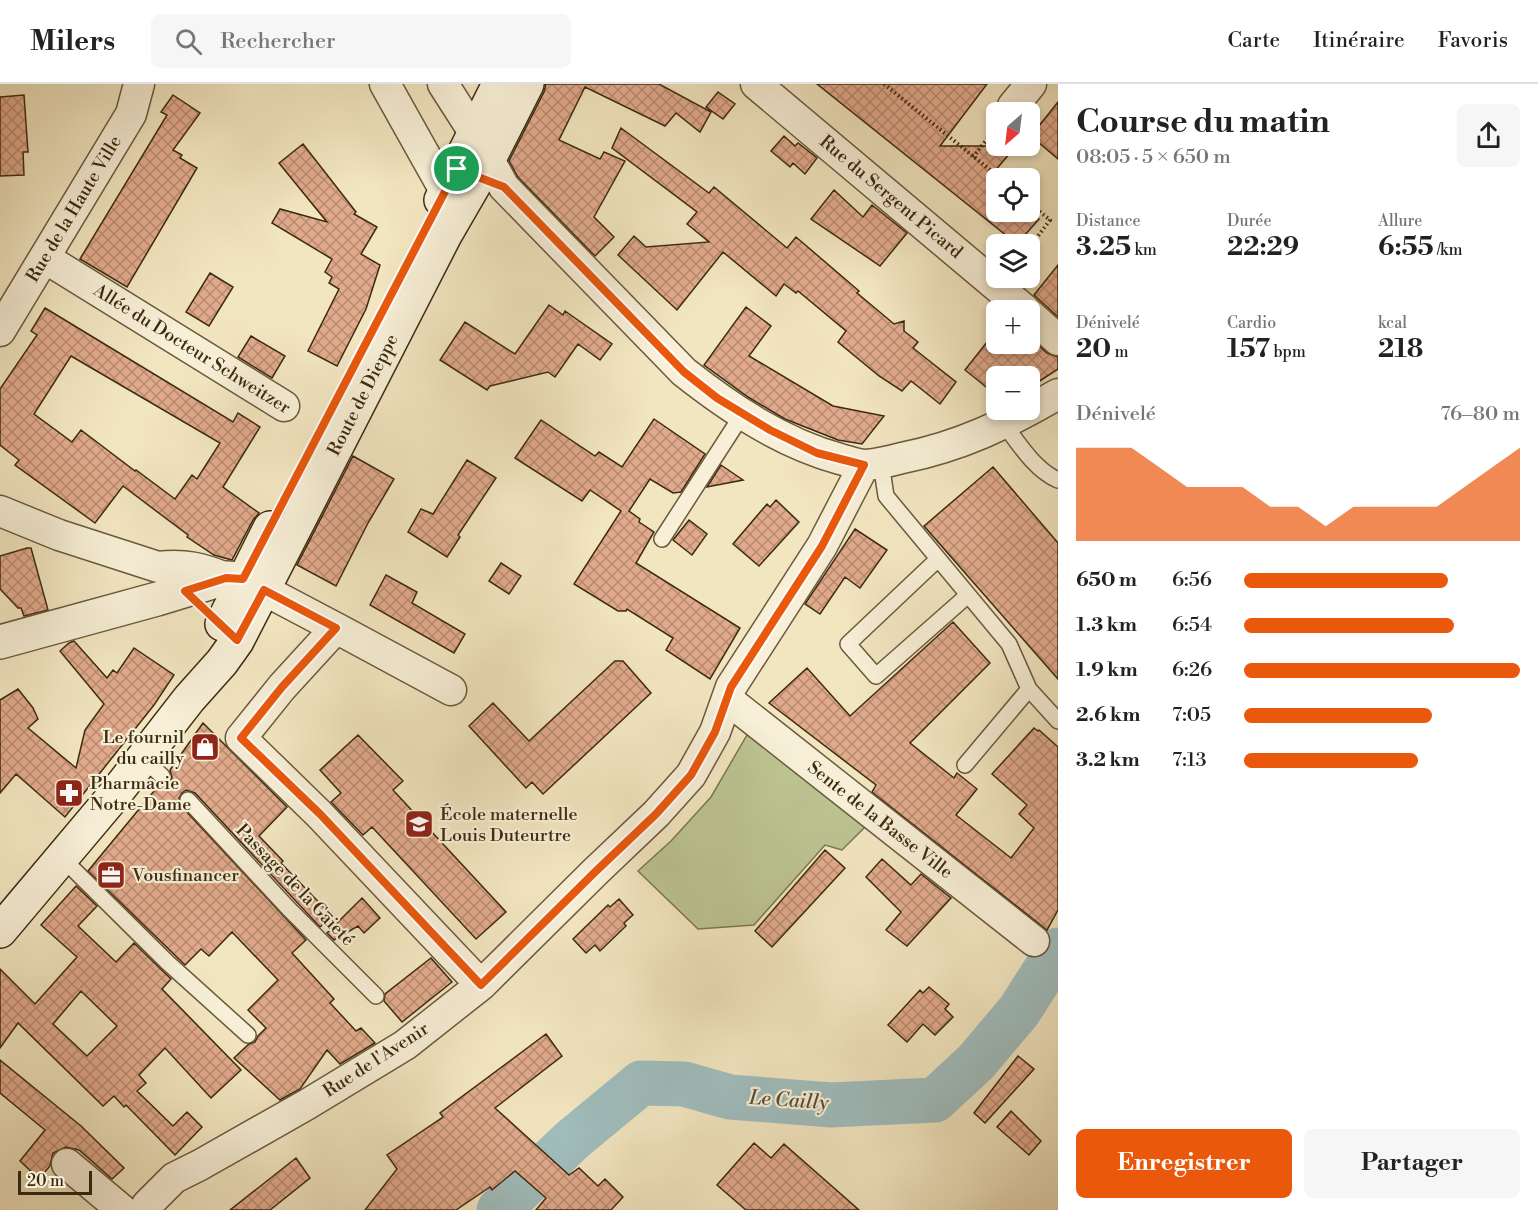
<!DOCTYPE html>
<html lang="fr">
<meta charset="utf-8">
<style>
:root{--surface:#fff;--page:#f6f6f6;--text:#222;--muted:#767676;--line:#e0e0e0;--accent:#ea580c}
body{margin:0;font-family:"Libre Bodoni",serif;background:var(--page);color:var(--text);height:100vh;display:flex;flex-direction:column;font-size:22px;white-space:nowrap}
*{box-sizing:border-box;margin:0}
p{font-size:20px;color:var(--muted)}
.icon{flex:none;width:33px;height:33px;fill:none;stroke:currentColor;stroke-width:2;stroke-linecap:round;stroke-linejoin:round}
.map{position:relative;flex:1;overflow:hidden}
.sheet{display:flex;flex-direction:column;background:var(--surface);width:480px}
.sheet>*{flex:none}
.needle{width:39px;rotate:208deg}
.tools{position:absolute;left:986px;top:18px;display:grid;gap:12px}
.tools a{display:grid;place-items:center;width:54px;height:54px;border-radius:9px;background:var(--surface);box-shadow:0 3px 9px #0003;font-size:30px}
.scale{position:absolute;left:18px;bottom:15px;width:74px;box-sizing:border-box;padding-left:6px;border:3px solid #3c2a0f;border-top:0;font-size:16px;line-height:21px;white-space:nowrap;color:#3c2a0f;-webkit-text-stroke:4px #f7efd7;paint-order:stroke}
.pin{position:absolute;display:grid;place-items:center;width:51px;height:51px;color:#fff;margin:-26px;border:3px solid #fff;border-radius:50%;box-shadow:0 2px 6px #0007}
.round{display:grid;place-items:center;flex:none;width:63px;height:63px;border-radius:9px;background:var(--page)}
.overview{display:flex;align-items:center;justify-content:space-between;height:102px;padding:0 18px}
h1{font-size:33px;font-weight:800;line-height:45px}
.stats{display:grid;grid-template-columns:repeat(3,1fr);gap:9px;height:102px;padding:6px 18px}
.stats div{display:grid;align-content:center}
.stats b{font-size:26px;font-weight:800}
.stats small{font-size:16px;font-weight:400}
.stats p{font-size:16px}
.chart{height:168px;padding:12px 18px}
.chart p{display:flex;justify-content:space-between}
.chart svg{width:100%;height:108px;margin-top:6px;fill:var(--accent);opacity:.7}
.primary-button{display:flex;gap:12px;margin-top:auto;padding:12px 18px}
.primary-button a{flex:1;height:69px;border-radius:9px;background:var(--accent);color:#fff;font-size:24px;font-weight:800;line-height:69px;text-align:center}
.primary-button a+a{background:var(--page);color:var(--text)}
ul{padding:0 18px;list-style:none;font-size:20px}
li{display:grid;grid-template-columns:96px 72px 1fr;align-items:center;height:45px}
li i{height:15px;border-radius:8px;background:var(--accent)}
header{display:flex;align-items:center;gap:36px;box-sizing:border-box;height:84px;padding:0 30px;background:var(--surface);border-bottom:2px solid var(--line)}
header strong{font-size:28px}
nav{display:flex;gap:33px;margin-inline-start:auto;font-size:21px}
.search{width:420px;height:54px;background:var(--page);display:flex;align-items:center;gap:15px;box-sizing:border-box;padding:0 21px;border-radius:9px;color:var(--muted);font-size:22px}
main{display:flex;flex:1;min-height:0}
.map>svg:first-child{display:block}
</style>
<header>
<strong>Milers</strong>
<div class="search"><svg class="icon" aria-label="search" viewBox="0 0 24 24"><circle cx="10" cy="10" r="6"/><path d="M15 15l6 6"/></svg>Rechercher</div>
<nav><a>Carte</a><a>Itinéraire</a><a>Favoris</a></nav>
</header>
<main>
<div class="map">
<svg width="1058" height="1126" viewBox="0 0 1058 1126">
<defs>
<pattern id="building-cross-hatch" width="8" height="8" patternUnits="userSpaceOnUse" patternTransform="scale(1.5)"><rect width="8" height="8" fill="#e2aa8c"/><path d="M0 0l8 8M0 8l8-8" fill="none" stroke="#b88b71"/></pattern>
</defs>
<rect width="100%" height="100%" fill="#f2e6c1"/>
<filter id="stains"><feTurbulence type="fractalNoise" baseFrequency=".00333" numOctaves="4"/><feColorMatrix values="0 0 0 0 .2 0 0 0 0 .09 0 0 0 0 .02 0 0 0 .5 -.17"/></filter>
<radialGradient id="worn" r=".72"><stop offset=".6" stop-color="#630" stop-opacity="0"/><stop offset="1" stop-color="#630" stop-opacity=".3"/></radialGradient>
<path fill="#bcc492" stroke="#7c7750" stroke-width="1.5" d="M 751,644 L 871,737 L 842,766 L 825,761 L 754,841 L 698,845 L 638,787 L 671,757 L 711,713 Z"/>
<g fill="none" stroke-linecap="round" stroke-linejoin="round">
<path stroke="#a0bdbd" stroke-width="45" d="M 499,1126 L 572,1056 L 641,999 L 684,1000 L 730,1013 L 831,1021 L 935,1016 L 976,978 L 1019,927 L 1058,866"/>
</g>
<path fill="url(#building-cross-hatch)" stroke="#3c2a0f" stroke-width="1.5" fill-rule="evenodd" d="M 546,0 L 659,0 L 711,28 L 700,48 L 676,29 L 665,42 L 585,3 L 559,56 L 600,75 L 604,68 L 625,77 L 594,133 L 614,153 L 595,172 L 518,93 L 509,77 L 544,8 Z
M 817,0 L 987,0 L 940,62 L 1016,62 L 989,94 L 996,99 L 996,128 L 1029,126 L 1039,135 L 1017,160 Z
M 718,8 L 735,20 L 723,35 L 706,23 Z
M 24,11 L 28,68 L 23,68 L 24,91 L 0,92 L 0,13 Z
M 173,11 L 200,29 L 173,66 L 182,71 L 180,74 L 197,84 L 127,203 L 80,175 L 167,31 L 161,28 Z
M 1058,18 L 1058,75 L 1031,52 Z
M 621,44 L 709,109 L 714,103 L 787,164 L 796,153 L 859,207 L 857,209 L 894,240 L 904,237 L 904,247 L 918,258 L 913,264 L 956,298 L 940,320 L 911,297 L 902,307 L 879,292 L 838,258 L 846,247 L 798,207 L 796,209 L 784,200 L 776,212 L 723,168 L 677,226 L 618,171 L 634,152 L 646,163 L 709,158 L 687,140 L 697,128 L 612,64 Z
M 784,52 L 795,62 L 798,59 L 817,74 L 805,90 L 793,79 L 790,83 L 771,67 Z
M 303,60 L 356,128 L 354,130 L 377,143 L 361,170 L 380,181 L 366,225 L 337,282 L 308,267 L 339,205 L 329,199 L 332,193 L 325,188 L 332,175 L 272,139 L 280,125 L 327,138 L 279,79 Z
M 834,106 L 863,133 L 872,121 L 907,149 L 880,182 L 811,135 Z
M 1058,181 L 1058,233 L 1034,211 Z
M 210,189 L 233,203 L 209,242 L 186,228 Z
M 549,221 L 563,231 L 565,227 L 612,260 L 600,276 L 578,260 L 555,293 L 548,288 L 490,302 L 487,306 L 440,276 L 465,238 L 515,270 Z
M 746,223 L 771,242 L 749,272 L 833,322 L 884,332 L 862,360 L 838,356 L 785,335 L 748,313 L 704,281 Z
M 45,224 L 233,338 L 238,329 L 260,343 L 223,403 L 259,429 L 253,436 L 232,476 L 214,471 L 187,453 L 188,451 L 123,402 L 95,439 L 15,381 L 19,376 L 0,361 L 0,305 L 37,251 L 31,247 ZM 71,272 L 220,359 L 197,395 L 192,391 L 175,415 L 136,386 L 135,387 L 81,346 L 72,358 L 34,330 Z
M 251,252 L 285,272 L 272,294 L 238,273 Z
M 991,253 L 996,256 L 996,260 L 1029,260 L 1029,253 L 1047,269 L 1058,273 L 1058,285 L 1029,304 L 1029,292 L 996,292 L 996,311 L 965,286 Z
M 654,335 L 705,370 L 681,408 L 673,409 L 650,395 L 629,427 L 640,435 L 639,438 L 654,448 L 636,479 L 740,544 L 710,595 L 666,566 L 673,554 L 627,525 L 626,527 L 618,527 L 574,500 L 621,427 L 590,406 L 582,417 L 515,374 L 541,336 L 595,372 L 599,368 L 622,383 Z
M 353,372 L 394,395 L 368,439 L 336,502 L 297,481 Z
M 467,376 L 496,394 L 458,451 L 460,453 L 447,473 L 408,448 L 421,425 L 433,430 Z
M 721,381 L 743,396 L 707,403 Z
M 993,383 L 1058,459 L 1058,595 L 924,442 Z
M 776,416 L 799,438 L 759,482 L 733,460 L 767,420 L 770,423 Z
M 689,436 L 707,450 L 692,471 L 673,456 Z
M 855,445 L 887,466 L 860,504 L 845,493 L 820,530 L 805,520 Z
M 27,464 L 31,464 L 48,526 L 24,532 L 21,524 L 18,524 L 0,505 L 0,472 Z
M 501,479 L 521,492 L 509,510 L 489,497 Z
M 386,491 L 417,508 L 412,519 L 465,550 L 454,569 L 370,521 Z
M 953,538 L 990,579 L 910,659 L 954,694 L 957,689 L 977,705 L 956,731 L 1011,774 L 1034,744 L 1019,730 L 1027,721 L 992,690 L 1034,644 L 1038,647 L 1039,646 L 1058,663 L 1058,826 L 1047,846 L 872,708 L 876,701 L 769,619 L 807,584 L 850,632 Z
M 74,557 L 107,594 L 113,586 L 117,589 L 134,564 L 174,591 L 154,621 L 65,733 L 16,690 L 0,709 L 0,616 L 18,605 L 33,624 L 38,635 L 28,644 L 76,684 L 85,646 L 104,620 L 60,567 L 69,559 Z
M 615,577 L 623,577 L 651,609 L 543,710 L 532,698 L 526,704 L 469,642 L 493,619 L 529,657 Z
M 203,639 L 287,723 L 259,752 L 283,777 L 281,779 L 332,832 L 320,843 L 195,709 L 186,706 L 182,709 L 179,714 L 181,722 L 306,856 L 292,869 L 334,915 L 330,919 L 356,947 L 361,944 L 375,959 L 340,980 L 327,966 L 300,1005 L 280,1016 L 234,974 L 249,960 L 255,958 L 258,952 L 266,944 L 248,926 L 278,896 L 232,848 L 209,872 L 201,865 L 185,881 L 88,787 L 159,701 L 164,701 L 169,698 L 172,694 L 170,686 Z
M 358,651 L 403,697 L 393,706 L 506,828 L 476,855 L 372,743 L 363,751 L 331,718 L 341,709 L 320,686 Z
M 825,766 L 845,784 L 772,863 L 755,847 Z
M 882,775 L 911,801 L 921,790 L 951,814 L 907,862 L 886,846 L 901,828 L 866,793 Z
M 76,802 L 97,822 L 78,842 L 116,878 L 134,859 L 171,895 L 162,905 L 241,986 L 211,1014 L 165,964 L 139,991 L 146,999 L 137,1007 L 173,1042 L 187,1028 L 202,1043 L 175,1071 L 126,1021 L 124,1023 L 114,1012 L 103,1022 L 18,939 L 0,964 L 0,885 L 35,920 L 77,873 L 41,841 ZM 81,907 L 117,942 L 87,972 L 53,940 Z
M 362,814 L 380,834 L 364,849 L 358,842 L 334,856 L 327,849 Z
M 619,815 L 633,831 L 624,839 L 626,842 L 600,867 L 595,861 L 586,869 L 573,855 L 608,821 L 610,823 Z
M 431,874 L 452,898 L 402,938 L 384,917 L 385,910 Z
M 929,903 L 949,920 L 945,925 L 953,933 L 935,951 L 923,940 L 907,958 L 888,941 L 920,906 L 923,909 Z
M 546,950 L 562,972 L 495,1024 L 569,1091 L 579,1084 L 598,1102 L 605,1095 L 623,1113 L 611,1126 L 536,1126 L 546,1114 L 515,1087 L 492,1106 L 490,1103 L 456,1126 L 365,1126 L 397,1085 L 387,1071 L 443,1033 L 440,1029 Z
M 1018,972 L 1034,985 L 985,1039 L 974,1029 Z
M 0,976 L 81,1042 L 124,1084 L 112,1095 L 79,1066 L 66,1063 L 53,1069 L 50,1082 L 39,1095 L 20,1077 L 45,1046 L 0,1009 Z
M 1011,1027 L 1041,1057 L 1029,1071 L 997,1043 Z
M 754,1059 L 771,1074 L 784,1060 L 859,1126 L 746,1126 L 717,1101 Z
M 296,1074 L 310,1094 L 270,1126 L 230,1126 Z"/>
<g fill="none" stroke-linecap="round" stroke-linejoin="round">
<g stroke="#6a593c" stroke-width="18">
<path id="service" d="M 1004,340 C 1019,360 1035,386 1058,396
M 881,379 L 886,412 L 1009,560 L 1029,605 L 1058,637
M 662,455 L 742,331
M 938,475 L 848,560 L 876,592 L 968,511
M 144,675 L 162,692
M 965,681 L 1029,605
M 188,716 L 289,825 L 376,912
M 62,774 L 167,878 L 248,951"/>
</g>
<g stroke="#6a593c" stroke-width="33">
<path id="minor" d="M 385,0 L 445,107 L 463,118
M 443,0 L 475,50 L 504,103 L 684,288 C 731,325 782,359 840,375 C 848,377 858,381 866,381 C 878,380 891,377 902,374 C 962,362 1006,340 1058,310
M 756,0 L 1025,226
M 1013,22 L 1031,0
M 45,174 L 284,322
M 1029,230 L 1058,256
M 0,247 L 131,30 L 139,0
M 0,427 L 59,451 L 158,483 C 185,480 202,484 226,494
M 264,506 L 336,544 L 282,603 L 241,654 L 319,730 L 481,901
M 336,544 L 451,606
M 727,615 L 1034,857
M 67,1080 L 122,1126
M 145,1126 L 147,1121 L 174,1094 L 200,1081 L 306,1021 L 405,961 L 481,901 L 595,788 L 656,730 L 691,691 L 715,648 L 731,603 L 822,462 L 864,381"/>
</g>
<g stroke="#6a593c" stroke-width="36">
<path id="tertiary" d="M 0,558 L 157,515 L 226,494 L 243,495 L 264,506"/>
</g>
<g stroke="#3c2a0f" stroke-width="36">
<path id="secondary" d="M 441,116 L 499,0
M 222,540 L 270,444
M 0,847 L 112,714 L 189,615 L 222,578 L 237,557 L 445,151 L 489,75 L 527,0"/>
</g>
<path stroke="#3c2a0f" stroke-width="4" stroke-dasharray="1.5 3" stroke-linecap="butt" d="M 884,0 L 1000,94
M 973,73 L 996,44
M 1029,119 L 1050,136 L 1029,164"/>
<use href="#service" stroke="#f7efd7" stroke-width="15"/>
<use href="#minor" stroke="#f7efd7" stroke-width="30"/>
<use href="#tertiary" stroke="#f7efd7" stroke-width="33"/>
<use href="#secondary" stroke="#f7efd7" stroke-width="33"/>
</g>
<g fill="none" stroke-linecap="round" stroke-linejoin="round">
<g stroke="#fff" stroke-width="12">
<path id="route" d="M 464,71 L 478,93 L 504,103 L 684,288 L 717,314 L 770,346 L 817,369 L 864,381 L 822,462 L 731,603 L 715,648 L 691,691 L 656,730 L 595,788 L 481,901 L 320,730 L 241,654 L 282,603 L 336,544 L 264,506 L 237,556 L 185,507 L 226,494 L 243,495 Z"/>
</g>
<use href="#route" stroke="#ea580c" stroke-width="8"/>
</g>
<defs>
<g id="shop-square" transform="scale(1.5)"><rect x="-9" y="-9" width="18" height="18" rx="4" fill="#8f2418" stroke="#f7efd7"/><path d="M-5-2.5h2.3a2.7 3.5 0 0 1 5.4 0H5L5.5 6h-11ZM-1.5-2.5h3a1.5 2.3 0 0 0-3 0Z" fill="#fff"/></g>
<g id="pharmacy-square" transform="scale(1.5)"><rect x="-9" y="-9" width="18" height="18" rx="4" fill="#8f2418" stroke="#f7efd7"/><path d="M-2-6h4v4h4v4h-4v4h-4v-4h-4v-4h4Z" fill="#fff"/></g>
<g id="school-square" transform="scale(1.5)"><rect x="-9" y="-9" width="18" height="18" rx="4" fill="#8f2418" stroke="#f7efd7"/><path d="M0-5L7-2L0 1L-7-2ZM-4 1L0 2.5L4 1V4Q0 6-4 4Z" fill="#fff"/></g>
<g id="office-square" transform="scale(1.5)"><rect x="-9" y="-9" width="18" height="18" rx="4" fill="#8f2418" stroke="#f7efd7"/><path d="M-6-3h4V-5.5h4V-3h4V5H-6ZM-1-4.5V-3h2v-1.5ZM-6 0V1H6V0Z" fill="#fff"/></g>
</defs>
<g fill-rule="evenodd">
<use href="#shop-square" x="205" y="663"/>
<use href="#pharmacy-square" x="69" y="709"/>
<use href="#school-square" x="419" y="740"/>
<use href="#office-square" x="111" y="791"/>
</g>
<g text-anchor="middle" dominant-baseline="central" stroke-width="4.5" stroke-linejoin="round" paint-order="stroke">
<g font-size="18" fill="#3c2a0f" stroke="#f7efd7">
<text transform="translate(891 113) rotate(40)">Rue du Sergent Picard</text>
<text transform="translate(74 125) rotate(-59)">Rue de la Haute Ville</text>
<text transform="translate(192 265) rotate(32)">Allée du Docteur Schweitzer</text>
<text transform="translate(363 311) rotate(-63)">Route de Dieppe</text>
<text transform="translate(880 736) rotate(38)">Sente de la Basse Ville</text>
<text transform="translate(295 801) rotate(46)">Passage de la Gaieté</text>
<text transform="translate(376 976) rotate(-33)">Rue de l'Avenir</text>
</g>
<g font-size="18" fill="#3c2a0f" stroke="#f7efd7" text-anchor="start">
<text x="184" y="653" text-anchor="end">Le fournil<tspan x="184" dy="21">du cailly</tspan></text>
<text x="90" y="699">Pharmacie<tspan x="90" dy="21">Notre-Dame</tspan></text>
<text x="440" y="730">École maternelle<tspan x="440" dy="21">Louis Duteurtre</tspan></text>
<text x="132" y="791">Vousfinancer</text>
</g>
<g font-size="20" font-style="italic" fill="#554f3a" stroke="#f7efd7">
<text transform="translate(789 1017) rotate(4)">Le Cailly</text>
</g>
</g>
<rect width="100%" height="100%" filter="url(#stains)"/>
<rect width="100%" height="100%" fill="url(#worn)"/>
</svg>
<div class="tools">
<a><svg class="needle" viewBox="-14 -14 28 28"><path d="M0-13l5 13h-10z" fill="#e53935"/><path d="M0 13l5-13h-10z" fill="#767676"/></svg></a>
<a><svg class="icon" aria-label="locate" viewBox="0 0 24 24"><circle cx="12" cy="12" r="6"/><path d="M12 2v4M12 18v4M2 12h4M18 12h4"/></svg></a>
<a><svg class="icon" aria-label="layers" viewBox="0 0 24 24"><path d="M12 4l9 5-9 5-9-5zM3 14l9 5 9-5"/></svg></a>
<a>+</a>
<a>−</a>
</div>
<div class="scale">20 m</div>
<div class="pin" style="left:457px;top:85px;background:#1e9e55"><svg class="icon" aria-label="arrive" viewBox="0 0 24 24"><path d="M6 21V4h12l-3 4 3 4H6"/></svg></div>
</div>
<section class="sheet">
<div class="overview"><div><h1>Course du matin</h1><p>08:05 · 5 × 650 m</p></div><a class="round"><svg class="icon" aria-label="share" viewBox="0 0 24 24"><path d="M12 15V3M7 8l5-5 5 5M5 13v7h14v-7"/></svg></a></div>
<div class="stats">
<div><p>Distance</p><b>3.25<small> km</small></b></div>
<div><p>Durée</p><b>22:29</b></div>
<div><p>Allure</p><b>6:55<small> /km</small></b></div>
</div>
<div class="stats">
<div><p>Dénivelé</p><b>20<small> m</small></b></div>
<div><p>Cardio</p><b>157<small> bpm</small></b></div>
<div><p>kcal</p><b>218</b></div>
</div>
<div class="chart"><p><span>Dénivelé</span>76–80 m</p>
<svg viewBox="0 0 160 44" preserveAspectRatio="none"><path d="M0 44V6L10 6L20 6L30 14L40 22L50 22L60 22L70 30L80 30L90 38L100 30L110 30L120 30L130 30L140 22L150 14L160 6V44z"/></svg>
</div>
<ul>
<li><b>650 m</b>6:56<i style="width:74%"></i></li>
<li><b>1.3 km</b>6:54<i style="width:76%"></i></li>
<li><b>1.9 km</b>6:26<i style="width:100%"></i></li>
<li><b>2.6 km</b>7:05<i style="width:68%"></i></li>
<li><b>3.2 km</b>7:13<i style="width:63%"></i></li>
</ul>
<div class="primary-button"><a>Enregistrer</a><a>Partager</a></div>
</section>
</main>
